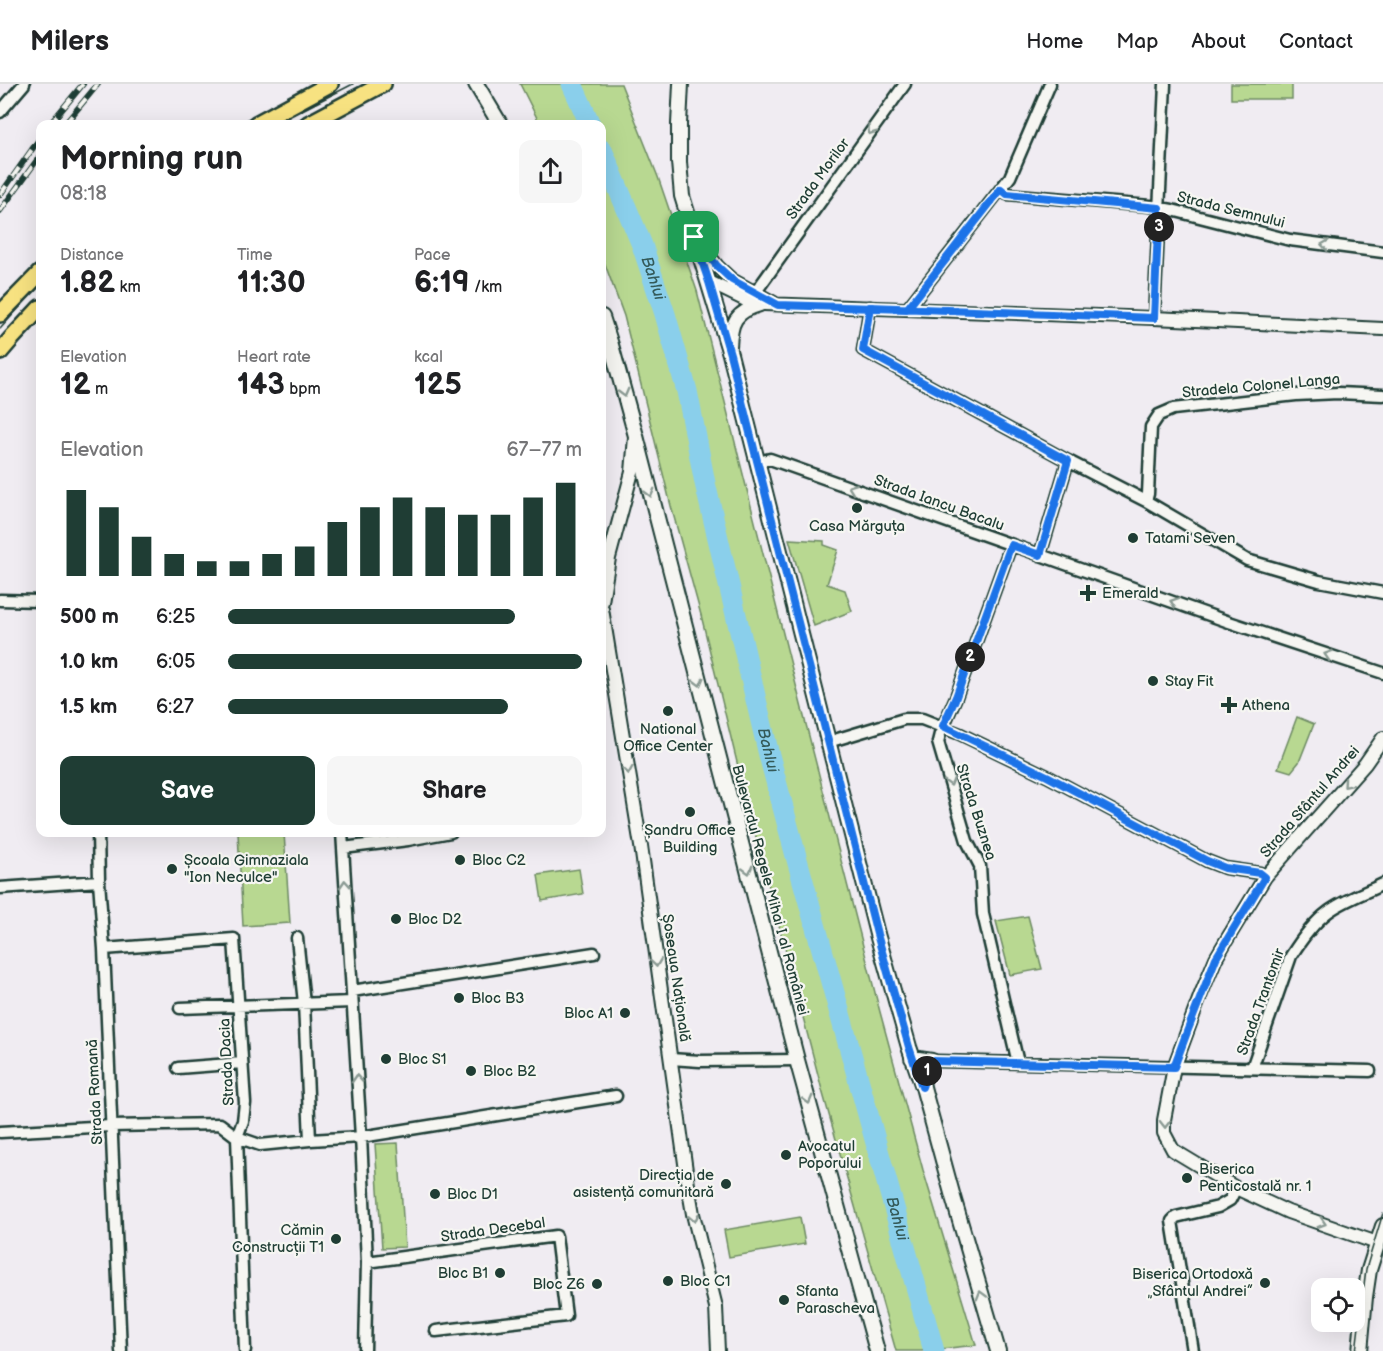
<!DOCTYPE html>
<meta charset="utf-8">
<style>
:root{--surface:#fff;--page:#f6f6f6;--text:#202124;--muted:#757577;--line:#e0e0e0;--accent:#1f3d34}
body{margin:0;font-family:"Balsamiq Sans",sans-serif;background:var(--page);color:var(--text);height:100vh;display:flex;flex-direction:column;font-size:22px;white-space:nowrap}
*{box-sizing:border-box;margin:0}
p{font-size:20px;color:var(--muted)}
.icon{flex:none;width:33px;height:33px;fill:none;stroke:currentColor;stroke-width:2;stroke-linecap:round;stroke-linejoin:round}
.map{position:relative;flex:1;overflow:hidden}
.panel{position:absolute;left:36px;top:36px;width:570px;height:717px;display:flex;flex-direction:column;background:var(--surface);border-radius:12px;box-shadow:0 6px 24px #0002}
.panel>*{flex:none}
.tools{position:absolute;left:1311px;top:1194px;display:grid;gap:12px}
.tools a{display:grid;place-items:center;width:54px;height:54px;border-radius:12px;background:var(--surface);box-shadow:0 6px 24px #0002;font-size:30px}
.pin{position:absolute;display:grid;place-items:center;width:51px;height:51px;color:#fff;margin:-26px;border-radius:12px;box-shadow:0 3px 9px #0006}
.km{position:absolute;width:30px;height:30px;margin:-15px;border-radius:50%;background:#222;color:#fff;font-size:16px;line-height:30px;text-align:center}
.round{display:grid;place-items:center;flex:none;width:63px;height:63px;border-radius:12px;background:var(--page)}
.head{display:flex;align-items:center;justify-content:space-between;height:102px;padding:0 24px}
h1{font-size:33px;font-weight:800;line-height:45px}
.stats{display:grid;grid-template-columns:repeat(3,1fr);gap:9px;height:102px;padding:6px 24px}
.stats div{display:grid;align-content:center}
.stats b{font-size:30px;font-weight:800}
.stats small{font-size:16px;font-weight:400}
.stats p{font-size:16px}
.chart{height:168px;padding:12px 24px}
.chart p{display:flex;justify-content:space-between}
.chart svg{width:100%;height:108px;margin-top:6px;stroke:var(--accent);stroke-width:6}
.cta{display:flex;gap:12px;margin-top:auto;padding:12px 24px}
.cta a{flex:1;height:69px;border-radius:12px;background:var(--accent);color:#fff;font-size:24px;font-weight:800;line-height:69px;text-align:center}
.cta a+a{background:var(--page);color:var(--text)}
ul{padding:0 24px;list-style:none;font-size:20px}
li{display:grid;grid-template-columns:96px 72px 1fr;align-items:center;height:45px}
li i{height:15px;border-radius:8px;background:var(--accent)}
header{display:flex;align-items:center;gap:36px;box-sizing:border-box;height:84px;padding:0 30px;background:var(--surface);border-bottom:2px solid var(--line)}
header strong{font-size:28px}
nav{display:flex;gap:33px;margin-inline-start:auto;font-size:21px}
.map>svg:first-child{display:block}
</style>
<header>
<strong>Milers</strong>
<nav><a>Home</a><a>Map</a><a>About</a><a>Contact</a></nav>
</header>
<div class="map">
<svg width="1383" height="1267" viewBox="0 0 1383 1267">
<rect width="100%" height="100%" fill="#f0ecf2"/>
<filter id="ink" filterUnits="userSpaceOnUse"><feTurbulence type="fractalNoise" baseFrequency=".0167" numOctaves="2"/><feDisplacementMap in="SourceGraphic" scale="12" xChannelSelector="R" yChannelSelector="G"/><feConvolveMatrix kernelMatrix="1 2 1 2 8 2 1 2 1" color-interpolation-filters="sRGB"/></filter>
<g filter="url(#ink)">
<path fill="#b8d891" stroke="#6c8a62" stroke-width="1.5" d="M 520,0 L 621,0 L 658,93 L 697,207 L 800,617 L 880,928 L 923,1086 L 976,1261 L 922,1267 L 896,1267 L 822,1006 L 744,707 L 701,531 L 671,422 L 624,232 L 602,172 L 602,40 L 540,40 Z
M 1231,0 L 1292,0 L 1292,15 L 1231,15 Z
M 789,455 L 824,457 L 824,461 L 838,466 L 827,500 L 845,506 L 852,527 L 814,542 Z
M 1297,633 L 1314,640 L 1299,678 L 1291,688 L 1278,684 Z
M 238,749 L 284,749 L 290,839 L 243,842 Z
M 579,785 L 583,810 L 542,817 L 538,791 Z
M 1028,832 L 1042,885 L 1010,891 L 996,837 Z
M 398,1059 L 405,1163 L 382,1164 L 375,1060 Z
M 800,1133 L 805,1160 L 729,1173 L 724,1146 Z"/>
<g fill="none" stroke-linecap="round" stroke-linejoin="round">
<g stroke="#8acfeb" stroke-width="21">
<path d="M 572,0 L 590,40"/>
<path id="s1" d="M 602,66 L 642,161 L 665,230 L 687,307 L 705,399 L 769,671 L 796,772 L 934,1267"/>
</g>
<g stroke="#1f3d34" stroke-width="15">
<path id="minor" d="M 0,28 L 24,0
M 1001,105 L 1007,110 L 1150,122 L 1172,126 L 1290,156 L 1383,168
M 755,209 L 905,0
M 870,223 L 863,266 L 1068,377 L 1146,417 L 1247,476 L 1319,497 L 1383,509
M 907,225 L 1010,93 L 1050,0
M 1154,234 L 1165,0
M 758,378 L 770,375 L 1229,538 L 1383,589
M 1146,417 L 1148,410 L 1151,343 L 1159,331 L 1173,325 L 1296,311 L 1338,309 L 1383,311
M 1011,461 L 956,613 L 940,650 L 938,658 L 967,757 L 980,782 L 983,830 L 1018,979
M 1040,471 L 1068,377
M 0,516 L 40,517
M 828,658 L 904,635 L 922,635 L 960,650 L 1047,692 L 1207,777 L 1225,784 L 1260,789 L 1265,793
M 98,748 L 99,797 L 104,865 L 121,1267
M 342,748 L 361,1053 L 367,1178 L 365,1267
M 343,764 L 408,756 L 451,748
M 0,804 L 99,797
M 297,854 L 304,919 L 310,1056
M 104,865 L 234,855 L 245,1019 L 243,1037 L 237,1053 L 245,1266
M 352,907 L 594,869
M 180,924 L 352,918
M 671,975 L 700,977 L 797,976
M 178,984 L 242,979
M 1252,984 L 1291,872 C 1301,856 1312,840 1328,828 C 1344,816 1365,809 1383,800
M 923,1002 L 928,984 L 932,977 L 937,977 L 1370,987
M 0,1048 L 111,1042 L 220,1040 L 237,1053 L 260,1061 L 310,1056 L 361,1053 L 616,1012
M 367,1178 L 556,1152 L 566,1232 L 436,1247
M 1193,1267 L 1172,1137 L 1176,1133 L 1218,1123 L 1230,1116 L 1236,1104"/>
</g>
<g stroke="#1f3d34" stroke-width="16">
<path id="tertiary" d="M 696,155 L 717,182 L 732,196 L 774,219
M 709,198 L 750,218 L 764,220 L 1154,234 L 1383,245
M 730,263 C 731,238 735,228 760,221
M 602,518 L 609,474 L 632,388 L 635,353
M 602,525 L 641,762 L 688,1101 L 693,1130 L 716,1223 L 718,1267
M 1377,1159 L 1288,1128 L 1236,1104 L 1173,1066 L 1164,1049 L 1164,1036 L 1174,983 L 1201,910 L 1216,874 L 1226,857 L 1265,793 L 1365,680 L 1383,654"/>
</g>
<g stroke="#1f3d34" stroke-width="18">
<path id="secondary" d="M 476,0 L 500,40
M 681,0 L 679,40 L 679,78 L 682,112 L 730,270 L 877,850 L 909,963 L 923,1003 L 953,1113 L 998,1267
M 602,233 L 611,261 L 636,352 L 797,976 L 877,1267
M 912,974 L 932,977
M 1360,1267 L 1365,1213 L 1369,1186 L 1383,1142"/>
</g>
<g stroke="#1f3d34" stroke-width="20">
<path id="primary" d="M 256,40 L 330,0
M 308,40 L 383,0
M 0,230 L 40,189
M 0,268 L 12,254 L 40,224"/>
</g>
<use href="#minor" stroke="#f6f6f2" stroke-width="10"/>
<use href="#tertiary" stroke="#f6f6f2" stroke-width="12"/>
<use href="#secondary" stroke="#f6f6f2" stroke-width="14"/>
<use href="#primary" stroke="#f7e281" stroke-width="15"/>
<path stroke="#1f3d34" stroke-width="1.5" d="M 275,40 L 353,0
M 0,245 L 40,201
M 1356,1267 L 1366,1185 L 1383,1129"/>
<g stroke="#1f3d34" stroke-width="6">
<path id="rail" d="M 50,40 L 83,0
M 65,40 L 98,0
M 0,111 L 40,54
M 0,127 L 40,72"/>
</g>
<use href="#rail" stroke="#f6f6f2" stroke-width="4" stroke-dasharray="11" stroke-linecap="butt"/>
</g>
<defs><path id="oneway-chevron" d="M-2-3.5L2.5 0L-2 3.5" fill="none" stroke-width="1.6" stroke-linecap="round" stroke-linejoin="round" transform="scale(1.5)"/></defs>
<g stroke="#8a9a93">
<use href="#oneway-chevron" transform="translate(871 47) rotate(126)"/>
<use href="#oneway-chevron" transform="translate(1325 161) rotate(-172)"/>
<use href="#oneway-chevron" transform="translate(624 309) rotate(75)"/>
<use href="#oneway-chevron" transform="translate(852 404) rotate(-160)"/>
<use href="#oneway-chevron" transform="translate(650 409) rotate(75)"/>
<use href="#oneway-chevron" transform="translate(1174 518) rotate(-161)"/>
<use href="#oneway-chevron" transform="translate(1328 571) rotate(-162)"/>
<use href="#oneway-chevron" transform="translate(699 598) rotate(75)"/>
<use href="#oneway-chevron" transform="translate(628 686) rotate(81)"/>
<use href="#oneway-chevron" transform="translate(950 698) rotate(74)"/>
<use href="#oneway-chevron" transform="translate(1347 700) rotate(131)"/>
<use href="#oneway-chevron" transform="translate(748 786) rotate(75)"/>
<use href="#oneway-chevron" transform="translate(345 800) rotate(-94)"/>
<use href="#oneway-chevron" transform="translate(656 879) rotate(82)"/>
<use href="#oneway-chevron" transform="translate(357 995) rotate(-94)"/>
<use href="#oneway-chevron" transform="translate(808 1016) rotate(75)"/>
<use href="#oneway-chevron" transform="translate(1165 1040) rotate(89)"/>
<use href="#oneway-chevron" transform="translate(694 1134) rotate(77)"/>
<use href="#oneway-chevron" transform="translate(1322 1139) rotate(18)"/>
<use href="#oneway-chevron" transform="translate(981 1211) rotate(-106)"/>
</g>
</g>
<g fill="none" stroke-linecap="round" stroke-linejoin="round" filter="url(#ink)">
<g stroke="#fff" stroke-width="12">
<path id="route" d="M 694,153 L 709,198 L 730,270 L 877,850 L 909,963 L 922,1003 L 928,984 L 932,977 L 1174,983 L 1187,948 L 1216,874 L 1265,793 L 1260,789 L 1225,784 L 1207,777 L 1047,692 L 943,642 L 956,613 L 1011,461 L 1040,471 L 1068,377 L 863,266 L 870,223 C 965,227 1059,230 1154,234 L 1159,124 L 1007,110 L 1001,105 L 907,225 L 778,221 L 732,196 L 717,182 L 694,153"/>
</g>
<use href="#route" stroke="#1a73e8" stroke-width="8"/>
</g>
<g fill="#1f3d34" stroke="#f6f6f2" stroke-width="2">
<circle cx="857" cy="424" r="6"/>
<circle cx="1133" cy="454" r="6"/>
<path d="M1085 500h6v6h6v6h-6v6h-6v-6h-6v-6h6z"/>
<circle cx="1153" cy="597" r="6"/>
<path d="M1226 612h6v6h6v6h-6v6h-6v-6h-6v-6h6z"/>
<circle cx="668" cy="627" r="6"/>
<circle cx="690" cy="728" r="6"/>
<circle cx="460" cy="776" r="6"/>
<circle cx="172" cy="785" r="6"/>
<circle cx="396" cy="835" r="6"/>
<circle cx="459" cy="914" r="6"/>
<circle cx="625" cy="929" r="6"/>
<circle cx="386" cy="975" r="6"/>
<circle cx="471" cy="987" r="6"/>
<circle cx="786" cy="1071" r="6"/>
<circle cx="1187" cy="1094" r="6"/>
<circle cx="726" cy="1100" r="6"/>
<circle cx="435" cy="1110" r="6"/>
<circle cx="336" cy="1155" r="6"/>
<circle cx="500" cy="1189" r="6"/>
<circle cx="668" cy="1197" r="6"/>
<circle cx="1265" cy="1199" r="6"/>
<circle cx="597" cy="1200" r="6"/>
<circle cx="784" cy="1216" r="6"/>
</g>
<g text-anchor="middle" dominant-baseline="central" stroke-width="4.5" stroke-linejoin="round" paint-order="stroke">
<g font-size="15" fill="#1f3d34" stroke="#f6f6f2">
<text transform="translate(818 95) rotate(-54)">Strada Morilor</text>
<text transform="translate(1231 126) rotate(14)">Strada Semnului</text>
<text transform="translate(1261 302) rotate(-5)">Stradela Colonel Langa</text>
<text transform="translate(939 419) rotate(20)">Strada Iancu Bacalu</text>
<text transform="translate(1310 718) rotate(-49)">Strada Sfântul Andrei</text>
<text transform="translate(976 728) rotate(72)">Strada Buznea</text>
<text transform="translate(770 806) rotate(75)">Bulevardul Regele Mihai I al României</text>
<text transform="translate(676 894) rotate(82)">Șoseaua Națională</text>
<text transform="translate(1261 918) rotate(-70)">Strada Trantomir</text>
<text transform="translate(227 978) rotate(-93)">Strada Dacia</text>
<text transform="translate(95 1008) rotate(-93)">Strada Romană</text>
<text transform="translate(493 1146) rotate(-8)">Strada Decebal</text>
</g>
<g font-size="15" fill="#1f3d34" stroke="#f6f6f2" text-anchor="start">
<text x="857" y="442" text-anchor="middle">Casa Mărguța</text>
<text x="1145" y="454">Tatami Seven</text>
<text x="1102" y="509">Emerald</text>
<text x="1165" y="597">Stay Fit</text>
<text x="1242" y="621">Athena</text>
<text x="668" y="645" text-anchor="middle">National<tspan x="668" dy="17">Office Center</tspan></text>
<text x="690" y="746" text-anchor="middle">Șandru Office<tspan x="690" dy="17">Building</tspan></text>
<text x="184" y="776">Școala Gimnaziala<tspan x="184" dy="17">"Ion Neculce"</tspan></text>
<text x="472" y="776">Bloc C2</text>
<text x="408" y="835">Bloc D2</text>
<text x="471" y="914">Bloc B3</text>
<text x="613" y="929" text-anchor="end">Bloc A1</text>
<text x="398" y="975">Bloc S1</text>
<text x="483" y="987">Bloc B2</text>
<text x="798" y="1062">Avocatul<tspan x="798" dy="17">Poporului</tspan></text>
<text x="1199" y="1085">Biserica<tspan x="1199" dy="17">Penticostală nr. 1</tspan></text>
<text x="714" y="1091" text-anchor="end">Direcția de<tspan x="714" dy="17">asistență comunitară</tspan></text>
<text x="447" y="1110">Bloc D1</text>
<text x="324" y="1146" text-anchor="end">Cămin<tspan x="324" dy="17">Construcții T1</tspan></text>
<text x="488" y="1189" text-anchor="end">Bloc B1</text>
<text x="1253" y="1190" text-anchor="end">Biserica Ortodoxă<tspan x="1253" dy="17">„Sfântul Andrei”</tspan></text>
<text x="680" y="1197">Bloc C1</text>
<text x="585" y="1200" text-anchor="end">Bloc Z6</text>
<text x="796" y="1207">Sfanta<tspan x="796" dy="17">Parascheva</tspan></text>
</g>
<g font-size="16" font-style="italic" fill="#345a59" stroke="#f6f6f2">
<text stroke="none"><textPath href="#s1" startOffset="138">Bahlui</textPath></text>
<text stroke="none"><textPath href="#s1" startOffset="624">Bahlui</textPath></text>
<text stroke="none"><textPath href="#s1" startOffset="1110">Bahlui</textPath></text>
</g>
</g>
</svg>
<div class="tools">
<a><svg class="icon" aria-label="locate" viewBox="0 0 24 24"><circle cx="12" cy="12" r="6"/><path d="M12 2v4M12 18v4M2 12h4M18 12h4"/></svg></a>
</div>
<div class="pin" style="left:694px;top:153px;background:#1e9e55"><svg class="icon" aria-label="arrive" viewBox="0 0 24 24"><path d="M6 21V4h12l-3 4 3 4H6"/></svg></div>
<b class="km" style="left:927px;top:987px">1</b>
<b class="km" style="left:970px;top:573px">2</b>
<b class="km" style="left:1159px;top:143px">3</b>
<section class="panel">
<div class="head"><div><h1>Morning run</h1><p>08:18</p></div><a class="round"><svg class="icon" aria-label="share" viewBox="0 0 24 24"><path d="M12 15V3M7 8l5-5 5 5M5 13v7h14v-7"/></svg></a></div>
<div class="stats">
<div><p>Distance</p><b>1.82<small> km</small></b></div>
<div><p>Time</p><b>11:30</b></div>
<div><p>Pace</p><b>6:19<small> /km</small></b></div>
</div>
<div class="stats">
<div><p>Elevation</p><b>12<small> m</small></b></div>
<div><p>Heart rate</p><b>143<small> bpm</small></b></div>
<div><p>kcal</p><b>125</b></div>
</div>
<div class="chart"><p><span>Elevation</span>67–77 m</p>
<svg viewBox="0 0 160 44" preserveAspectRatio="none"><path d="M5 44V9M15 44V16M25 44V28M35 44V35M45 44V38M55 44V38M65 44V35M75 44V32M85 44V22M95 44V16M105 44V12M115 44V16M125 44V19M135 44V19M145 44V12M155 44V6"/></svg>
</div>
<ul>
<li><b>500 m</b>6:25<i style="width:81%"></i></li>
<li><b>1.0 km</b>6:05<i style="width:100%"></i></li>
<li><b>1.5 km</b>6:27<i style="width:79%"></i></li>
</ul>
<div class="cta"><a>Save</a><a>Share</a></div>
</section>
</div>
